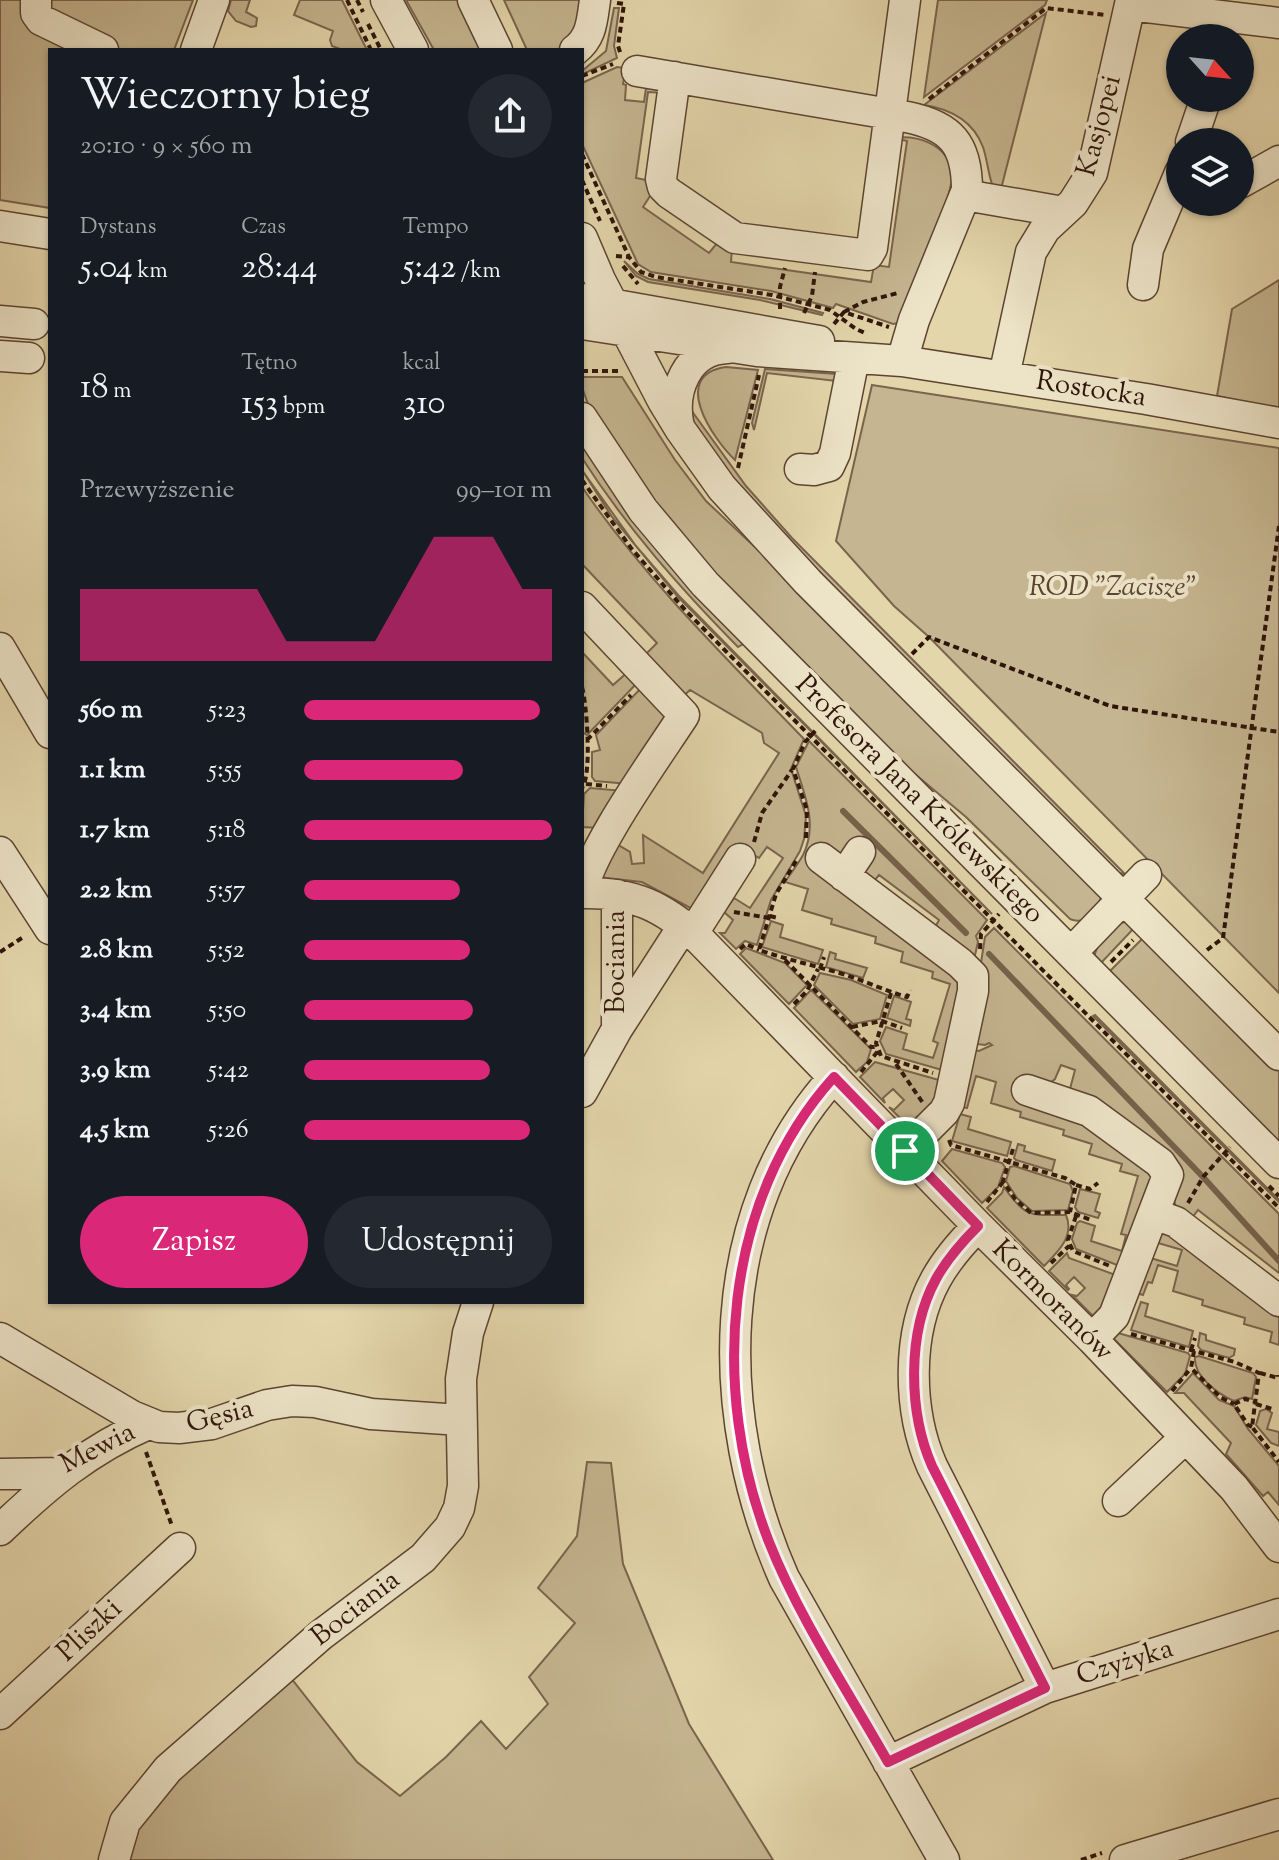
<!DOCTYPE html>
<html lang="pl">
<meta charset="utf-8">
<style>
:root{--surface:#171b24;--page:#242831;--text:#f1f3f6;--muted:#9ea1a6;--accent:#db2777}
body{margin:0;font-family:"Sorts Mill Goudy",serif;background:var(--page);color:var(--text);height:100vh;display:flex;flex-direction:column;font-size:30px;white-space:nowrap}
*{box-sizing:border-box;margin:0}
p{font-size:26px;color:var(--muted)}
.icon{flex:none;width:44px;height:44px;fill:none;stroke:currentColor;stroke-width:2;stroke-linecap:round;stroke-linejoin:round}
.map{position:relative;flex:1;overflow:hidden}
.panel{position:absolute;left:48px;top:48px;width:536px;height:1256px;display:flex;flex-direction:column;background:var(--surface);border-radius:0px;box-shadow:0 2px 6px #0004}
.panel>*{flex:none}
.needle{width:52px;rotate:117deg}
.buttons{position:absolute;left:1166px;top:24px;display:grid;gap:16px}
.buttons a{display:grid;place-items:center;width:88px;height:88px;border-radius:50%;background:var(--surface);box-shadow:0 2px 6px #0004;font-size:40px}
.pin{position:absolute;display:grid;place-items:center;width:68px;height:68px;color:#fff;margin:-34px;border:4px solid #fff;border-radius:50%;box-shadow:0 2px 8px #0007}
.round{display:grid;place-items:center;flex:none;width:84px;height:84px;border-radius:42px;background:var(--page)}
.head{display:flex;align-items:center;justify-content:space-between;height:136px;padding:0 32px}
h1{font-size:44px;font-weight:600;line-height:60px}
.figures{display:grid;grid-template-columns:repeat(3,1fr);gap:12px;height:136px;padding:8px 32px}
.figures div{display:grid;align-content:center}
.figures b{font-size:34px;font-weight:600}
.figures small{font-size:22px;font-weight:400}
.figures p{font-size:22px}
.chart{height:224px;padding:16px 32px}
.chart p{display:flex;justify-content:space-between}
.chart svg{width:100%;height:144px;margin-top:8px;fill:var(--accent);opacity:.7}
.button{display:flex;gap:16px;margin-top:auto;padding:16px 32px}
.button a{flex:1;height:92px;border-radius:48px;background:var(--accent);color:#fff;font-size:32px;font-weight:600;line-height:92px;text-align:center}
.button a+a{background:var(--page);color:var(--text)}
ul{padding:0 32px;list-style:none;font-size:26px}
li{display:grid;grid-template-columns:128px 96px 1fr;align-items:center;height:60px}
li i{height:20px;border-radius:10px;background:var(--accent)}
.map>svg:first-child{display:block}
</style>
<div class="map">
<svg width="1279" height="1860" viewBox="0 0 1279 1860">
<rect width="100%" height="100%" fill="#e4d6ab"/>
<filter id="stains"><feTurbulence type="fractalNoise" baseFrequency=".0025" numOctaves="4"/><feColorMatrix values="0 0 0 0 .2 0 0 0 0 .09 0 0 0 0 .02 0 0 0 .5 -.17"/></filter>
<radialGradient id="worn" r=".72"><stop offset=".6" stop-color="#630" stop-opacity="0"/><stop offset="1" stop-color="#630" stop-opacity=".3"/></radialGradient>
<path fill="#c5b590" stroke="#7a644d" stroke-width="2" d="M 0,0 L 193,0 L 174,50 L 50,50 L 50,208 L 0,200 Z
M 231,0 L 250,0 L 246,12 L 257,18 L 256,26 L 251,27 L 236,21 L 228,11 Z
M 300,0 L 342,0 L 367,50 L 343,50 L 332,46 L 330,40 L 333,31 L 294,15 Z
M 406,0 L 460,0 L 483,50 L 434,50 Z
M 504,0 L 585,0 L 582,19 L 559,50 L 527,50 Z
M 938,0 L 1047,0 L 1045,5 L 924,97 Z
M 614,8 L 619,8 L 614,46 L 617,58 L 583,74 L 582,71 L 606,51 Z
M 1046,13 L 1000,193 L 987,187 L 992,184 C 988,172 987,159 983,147 C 973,121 951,109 924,105 Z
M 617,67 L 626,68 L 623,84 L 626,85 L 625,100 L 644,102 L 646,88 L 662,90 L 663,93 L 648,92 L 636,178 L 651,181 L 652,193 L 643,207 L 709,253 L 718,242 L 732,248 L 731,262 L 871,282 L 874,265 L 889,267 L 907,141 L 893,138 C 917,135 946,143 952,171 C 956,193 909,296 898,323 L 893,324 L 836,304 L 833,308 L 771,291 L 651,272 L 638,264 L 582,144 L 582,83 Z
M 624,261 L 638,274 L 649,279 L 770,299 L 823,313 L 822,315 L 760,300 L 648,282 L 636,276 Z
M 1279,280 L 1279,409 L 1217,396 L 1232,309 Z
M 726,367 L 758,370 L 735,460 C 713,439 669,375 726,367 Z
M 765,369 L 837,374 L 836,381 L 767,373 L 754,430 L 752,423 Z
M 582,377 L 622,377 L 675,460 L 706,501 L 774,565 L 1102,895 C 1097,909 1087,926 1070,919 L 966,817 L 890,753 L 767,633 L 669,525 L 589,407 L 583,390 Z
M 872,385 L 1279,448 L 1279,993 L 929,637 L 894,606 L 836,541 Z
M 686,403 L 746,486 L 792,538 L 1125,874 L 1118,873 C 1011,769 905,666 803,557 C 767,518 700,454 686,403 Z
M 582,443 L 745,643 L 738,647 C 680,588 627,528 582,458 Z
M 582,470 L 636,546 L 679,596 L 992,914 L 678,597 L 612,517 Z
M 582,487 C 646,580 726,658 804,739 L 790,771 L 792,772 L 806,816 L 804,839 L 800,851 L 771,900 L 757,945 L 745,941 L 736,949 L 720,933 L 725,933 L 733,920 L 724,912 L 734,898 L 750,908 L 783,858 L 767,847 L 759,858 L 736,844 L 710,884 L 698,912 L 642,882 L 598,877 L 613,842 L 630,852 L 632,864 L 644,863 L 643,835 L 703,873 L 779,753 L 764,743 L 762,733 L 690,690 L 681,698 L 644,656 L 657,643 L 582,564 Z
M 582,652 L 613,685 L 630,670 L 640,680 L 587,735 L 582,732 Z
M 645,684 L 669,710 L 629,784 L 595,781 L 592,777 L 592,752 L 600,750 L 596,735 Z
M 809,741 L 987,920 L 976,936 L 978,942 L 973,964 L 932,933 L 939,920 L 879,875 L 870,886 L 864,880 L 861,867 L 868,853 L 857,845 C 846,858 836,860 821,850 L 812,862 L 961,976 L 966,990 L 949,1072 L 886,1054 L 880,1041 L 886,1027 L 907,1034 L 903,1049 L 933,1058 L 938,1043 L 933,1041 L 950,984 L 932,978 L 933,972 L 901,962 L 903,952 L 875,943 L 876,937 L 831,924 L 832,919 L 802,910 L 808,889 L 785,882 C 791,873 798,864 803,855 C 818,825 805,796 796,767 Z
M 590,788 L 624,791 L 601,828 L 582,827 L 584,794 Z
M 771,921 L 783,925 L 780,937 L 823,950 L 818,964 L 762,947 Z
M 1127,921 L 1137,925 L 1101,963 L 1094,959 C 1095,944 1113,924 1127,921 Z
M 994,928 L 1279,1214 L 1279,1273 L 1198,1210 L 1189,1222 C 1169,1207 1171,1190 1179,1168 L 1102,1111 L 1072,1094 L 1070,1089 L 1075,1070 L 1061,1065 L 1055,1079 L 1046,1086 L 1024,1082 L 1020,1095 L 1069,1111 L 1086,1119 L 1160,1173 L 1160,1181 L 1126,1264 L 1117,1265 L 1076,1249 L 1072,1239 L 1077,1223 L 1080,1221 L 1095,1226 L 1091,1241 L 1122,1251 L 1126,1235 L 1121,1234 L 1138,1176 L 1120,1171 L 1122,1164 L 1089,1154 L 1092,1144 L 1063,1135 L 1064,1130 L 1020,1117 L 1021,1112 L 991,1103 L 996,1082 L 976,1076 L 967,1108 L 955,1105 L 968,1049 L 979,1051 L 992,1045 L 989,1043 L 985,1045 L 969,1043 L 984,973 L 980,969 L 985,937 Z
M 1146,935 L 1279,1068 L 1279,1146 L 1107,974 Z
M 746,948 L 785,963 L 807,985 L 789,1004 L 740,954 Z
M 830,952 L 836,954 L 835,959 L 867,968 L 863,978 L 826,967 Z
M 820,973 L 851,980 L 887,995 L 880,1019 L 853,1024 L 814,985 Z
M 811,990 L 871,1049 L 867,1062 L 856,1072 L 794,1008 Z
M 894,996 L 911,1002 L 906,1019 L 911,1020 L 910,1026 L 887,1018 Z
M 1095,1015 L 1279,1200 L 1279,1202 L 1093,1016 Z
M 875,1062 L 946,1082 L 942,1101 L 910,1128 L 889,1107 L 894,1110 L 904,1100 L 893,1089 L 883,1098 L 885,1103 L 860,1077 Z
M 960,1114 L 971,1117 L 968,1129 L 1011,1142 L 1007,1156 L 952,1141 Z
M 1018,1144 L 1025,1146 L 1024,1151 L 1055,1160 L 1052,1171 L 1016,1160 L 1014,1158 Z
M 952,1149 L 1002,1163 L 1005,1167 L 998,1187 L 982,1203 L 942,1161 Z
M 1014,1166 L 1070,1184 L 1073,1191 L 1068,1210 L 1032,1211 L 1017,1198 L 1006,1181 L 1010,1167 Z
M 1004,1187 C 1025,1218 1031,1215 1066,1215 C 1075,1236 1058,1252 1044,1266 L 987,1208 L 1002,1193 Z
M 1080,1189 L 1100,1194 L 1095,1211 L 1100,1213 L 1098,1218 L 1078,1212 L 1075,1207 Z
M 1168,1230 L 1279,1311 L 1279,1345 L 1270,1342 L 1272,1332 L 1244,1324 L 1245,1318 L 1202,1305 L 1203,1300 L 1173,1291 L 1178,1271 L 1158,1265 L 1152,1283 L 1148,1282 L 1143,1295 L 1130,1291 L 1144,1256 L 1177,1266 L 1182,1250 L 1151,1241 L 1156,1234 Z
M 1067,1253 L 1069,1258 L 1121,1277 L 1095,1318 L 1072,1295 L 1077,1296 L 1085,1288 L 1074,1277 L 1066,1285 L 1069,1289 L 1068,1290 L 1049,1271 Z
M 1141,1302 L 1148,1304 L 1145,1316 L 1193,1331 L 1189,1347 L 1131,1330 Z
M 1111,1331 L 1188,1353 L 1190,1356 L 1185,1374 L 1167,1392 L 1110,1335 Z
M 1200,1333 L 1206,1335 L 1206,1340 L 1235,1349 L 1234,1355 L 1229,1358 L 1201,1350 L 1198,1346 Z
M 1199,1356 L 1253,1373 L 1256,1377 L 1252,1399 L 1245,1397 L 1234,1401 C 1218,1394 1193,1376 1195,1357 Z
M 1193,1373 L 1219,1400 L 1234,1406 L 1248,1429 L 1279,1466 L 1279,1505 L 1268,1492 L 1263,1496 L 1226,1454 L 1231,1443 L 1184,1393 L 1175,1393 Z
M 1266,1409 L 1272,1413 L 1267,1429 L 1279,1432 L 1279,1446 L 1271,1443 L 1256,1425 L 1260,1411 Z
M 587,1462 L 611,1463 L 623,1564 L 689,1724 L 773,1860 L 120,1860 L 136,1818 L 287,1673 L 357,1762 L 400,1796 L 446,1757 L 481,1721 L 506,1749 L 548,1704 L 529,1677 L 575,1623 L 538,1588 L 577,1536 Z"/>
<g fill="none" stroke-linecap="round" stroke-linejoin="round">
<path stroke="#76614a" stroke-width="6" d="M 843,811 L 966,933
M 989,954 L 1203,1177 L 1279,1261"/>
<g stroke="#5c4432" stroke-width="33">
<path id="minor" d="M 36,0 L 36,13 L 41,20 L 103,50
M 386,0 L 413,50
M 473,0 L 497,50
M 1130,5 L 1279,23
M 196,50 L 214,0
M 575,50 C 592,37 592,20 595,0
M 637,71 L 907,117 C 951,126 967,144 967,190 L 914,320 L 902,361
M 675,77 L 661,179 L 663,187 L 669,193 L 735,238 L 868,255 L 872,248 L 905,0
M 1191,142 L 1206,98
M 1240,183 L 1279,161
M 965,195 L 1063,212
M 0,226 L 50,234
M 582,238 L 600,280 L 663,401 L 680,429 L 722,488 L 808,582 L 1279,1055
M 1143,285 L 1148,249 L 1180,173
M 582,299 L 819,341
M 0,321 L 34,324
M 582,324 L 757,351 L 902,361 L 1146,399 L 1279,423
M 0,356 L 29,358
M 1004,376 L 1031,252 L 1045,229 L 1073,203 L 1092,173 L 1131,0
M 582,418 L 643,510 L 705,584 L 1279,1163
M 679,427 C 671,392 686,349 728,348
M 800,469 L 814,470 L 829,466 L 835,453 L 854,358
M 582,607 L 684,715 C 661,751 585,856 583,893
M 0,648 L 50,733
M 0,852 L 50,929
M 821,858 L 960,963 L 973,976 L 973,991 L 949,1103 L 944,1112 L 905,1151
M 844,876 L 860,852
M 582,893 C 633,892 663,906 700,940 L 978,1226 L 1092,1339 L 1234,1488 L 1279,1547
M 617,895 L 617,1029
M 693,933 L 740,859
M 1071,953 L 1146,875
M 834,1077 C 711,1213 713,1418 784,1578 L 944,1860
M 1027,1090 L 1089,1111 L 1160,1163 L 1168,1175 L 1114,1316 L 1092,1339
M 582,1092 L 617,1029 L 684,925
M 1154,1214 L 1176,1222 L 1279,1301
M 978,1226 C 962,1242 947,1259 936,1279 C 906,1333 908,1411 932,1466 L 1045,1688
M 0,1338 L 132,1416 L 159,1427 L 179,1428 L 212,1424 L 267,1405 L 292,1401 L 315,1402 L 371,1414 L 461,1420
M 0,1474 L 62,1473
M 1118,1501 L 1185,1438
M 0,1530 C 47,1485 88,1450 148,1424
M 0,1714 L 180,1548
M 888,1762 L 1045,1688 L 1279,1614
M 114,1860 L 125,1822 L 168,1769 L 321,1635 L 423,1558 L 450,1527 L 459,1508 L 463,1486 L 461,1379 L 468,1333 L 478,1302
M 1125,1860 L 1279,1814"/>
</g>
<path stroke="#2e140a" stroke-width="4" stroke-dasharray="6 4" stroke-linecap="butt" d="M 347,0 L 371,50
M 357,0 L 363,12
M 617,3 L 624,4 L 618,46 L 621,55
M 368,24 L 381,50
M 582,76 L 613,64
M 929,99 L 1046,8 L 1105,15
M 582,154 L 629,257
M 582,180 L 600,221
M 616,256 L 629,257 L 641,272 L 656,277 L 772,295 L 830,310 L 856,329 L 865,333
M 623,266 L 638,284
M 780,309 L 780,287 L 785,268
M 844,312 L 863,302 L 898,293
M 804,313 L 812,296 L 815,272
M 834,324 L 844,312 L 889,327
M 582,371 L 621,371
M 738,468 L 759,375
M 582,480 L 631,548 L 686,611 L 1279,1208
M 912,654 L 929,637 L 1110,706 L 1279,732
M 582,687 C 587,705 592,775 582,788
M 587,740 L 631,695
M 586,784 L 607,786
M 806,838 L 807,810 L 793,769 L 805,742 L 816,730
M 754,842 L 762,813 L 792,770
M 796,861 L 776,894 L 759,950 C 788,960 817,966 846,975 C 867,982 886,991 907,997 L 910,990
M 734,912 L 769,918
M 770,916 L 778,918
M 740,949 L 746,944 L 759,950
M 980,949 L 981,934 L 999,914
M 1207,950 L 1223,938 L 1279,526
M 0,952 L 25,936
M 785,960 L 871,1047 L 876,1047
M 1111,962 L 1133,940
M 820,969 L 824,957
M 891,993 L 876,1043 L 881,1056 L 933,1073
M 794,1004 L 807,991 L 818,969
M 852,1027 L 882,1021 L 902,1028
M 896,1064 L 923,1103
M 861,1072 L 878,1051
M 949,1140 L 951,1145 L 1065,1178 L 1076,1185 L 1070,1212
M 1013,1149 L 1003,1181 L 1015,1199 L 1031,1213 L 1070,1212 L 1091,1220
M 1076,1185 L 1090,1189 L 1098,1183
M 1269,1186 L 1279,1196
M 987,1202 L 1003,1182
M 1188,1203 L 1203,1177 L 1230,1147
M 1076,1216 L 1068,1240 L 1073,1251 L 1110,1266
M 1051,1263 L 1069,1246
M 1131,1334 L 1235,1362 L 1259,1373 L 1252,1427 L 1279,1462
M 1191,1350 L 1195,1338
M 1194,1351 L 1191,1368 L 1220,1397 L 1234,1404
M 1260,1373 L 1278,1378 L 1278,1375
M 1172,1391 L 1191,1368
M 1256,1404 L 1272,1409
M 1252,1427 L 1248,1425 L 1234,1404 L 1245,1399 L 1255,1402
M 146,1452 L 172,1526
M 1081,1860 L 1102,1853"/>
<use href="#minor" stroke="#ede4c8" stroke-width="30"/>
</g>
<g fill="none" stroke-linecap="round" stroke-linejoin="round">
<g stroke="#fff" stroke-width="16">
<path id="route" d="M 834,1077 L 978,1226 C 962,1242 947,1259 936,1279 C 907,1332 908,1411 932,1466 L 1045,1688 L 888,1762 C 848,1691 799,1618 769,1542 C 710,1391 722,1201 834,1077 Z"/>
</g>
<use href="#route" stroke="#db2777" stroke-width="10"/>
</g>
<g text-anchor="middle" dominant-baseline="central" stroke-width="8" stroke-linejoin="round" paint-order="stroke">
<g font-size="28" fill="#2e140a" stroke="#ede4c8">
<text transform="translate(1100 126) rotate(-75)">Kasjopei</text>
<text transform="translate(1091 390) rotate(9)">Rostocka</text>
<text transform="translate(919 800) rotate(45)">Profesora Jana Królewskiego</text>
<text transform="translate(617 962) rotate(-90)">Bociania</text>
<text transform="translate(1052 1301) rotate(45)">Kormoranów</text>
<text transform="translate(220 1417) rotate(-14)">Gęsia</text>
<text transform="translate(98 1449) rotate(-27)">Mewia</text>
<text transform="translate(356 1609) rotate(-38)">Bociania</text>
<text transform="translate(90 1631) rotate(-43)">Pliszki</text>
<text transform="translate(1125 1663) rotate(-17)">Czyżyka</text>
</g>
<g font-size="28" font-style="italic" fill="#5b4432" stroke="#ede4c8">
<text x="1113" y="588">ROD "Zacisze"</text>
</g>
</g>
<rect width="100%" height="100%" filter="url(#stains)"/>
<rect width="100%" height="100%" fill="url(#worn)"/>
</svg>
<div class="buttons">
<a><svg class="needle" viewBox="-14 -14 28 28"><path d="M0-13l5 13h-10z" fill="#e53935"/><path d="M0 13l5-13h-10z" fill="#9ea1a6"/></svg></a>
<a><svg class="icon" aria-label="layers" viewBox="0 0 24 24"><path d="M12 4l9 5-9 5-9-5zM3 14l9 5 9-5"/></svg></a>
</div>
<div class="pin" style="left:905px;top:1151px;background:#1e9e55"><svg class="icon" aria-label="arrive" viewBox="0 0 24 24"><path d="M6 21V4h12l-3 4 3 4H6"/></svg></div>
<section class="panel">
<div class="head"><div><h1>Wieczorny bieg</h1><p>20:10 · 9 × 560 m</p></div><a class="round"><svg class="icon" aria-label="share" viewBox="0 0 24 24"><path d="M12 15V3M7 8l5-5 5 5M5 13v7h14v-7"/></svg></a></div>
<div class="figures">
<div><p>Dystans</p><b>5.04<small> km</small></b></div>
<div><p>Czas</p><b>28:44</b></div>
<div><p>Tempo</p><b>5:42<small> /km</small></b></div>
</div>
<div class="figures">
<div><b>18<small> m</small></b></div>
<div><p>Tętno</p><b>153<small> bpm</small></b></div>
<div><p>kcal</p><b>310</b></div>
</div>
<div class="chart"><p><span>Przewyższenie</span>99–101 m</p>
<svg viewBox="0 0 160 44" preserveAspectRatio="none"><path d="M0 44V22L10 22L20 22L30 22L40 22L50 22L60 22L70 38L80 38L90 38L100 38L110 22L120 6L130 6L140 6L150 22L160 22V44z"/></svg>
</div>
<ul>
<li><b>560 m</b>5:23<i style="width:95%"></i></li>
<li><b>1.1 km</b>5:55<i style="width:64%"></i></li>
<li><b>1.7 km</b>5:18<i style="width:100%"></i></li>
<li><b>2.2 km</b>5:57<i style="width:63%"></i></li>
<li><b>2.8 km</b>5:52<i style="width:67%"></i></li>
<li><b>3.4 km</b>5:50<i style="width:68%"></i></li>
<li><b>3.9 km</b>5:42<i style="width:75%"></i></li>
<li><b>4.5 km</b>5:26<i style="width:91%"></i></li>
</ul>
<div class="button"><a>Zapisz</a><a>Udostępnij</a></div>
</section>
</div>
